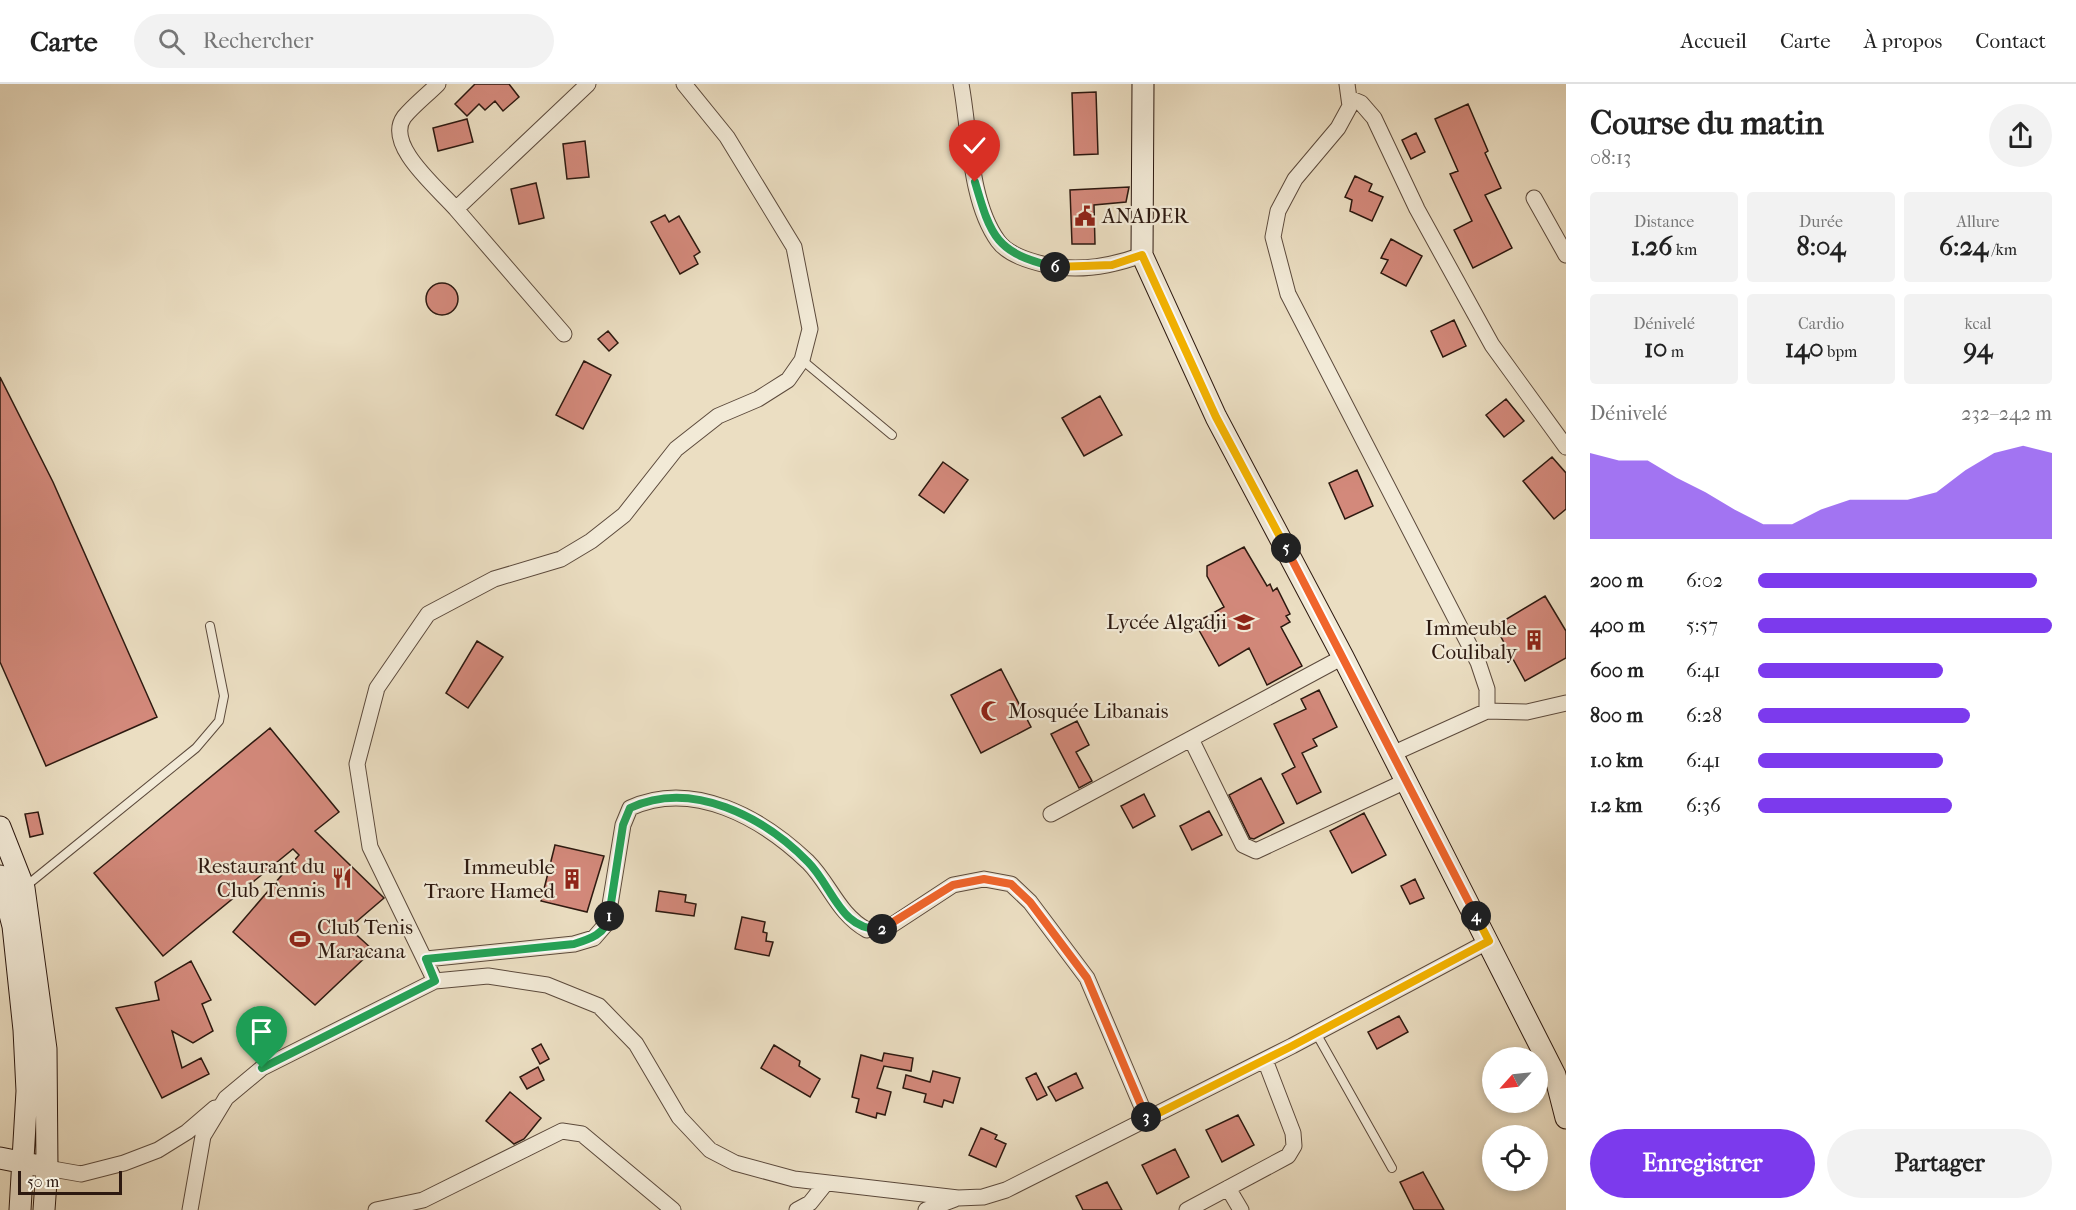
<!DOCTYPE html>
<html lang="fr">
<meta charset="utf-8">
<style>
:root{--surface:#fff;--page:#f2f2f2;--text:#222;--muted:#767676;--line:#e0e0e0;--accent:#7c3aed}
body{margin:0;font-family:"IM FELL French Canon",serif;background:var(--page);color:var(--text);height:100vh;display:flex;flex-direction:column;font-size:22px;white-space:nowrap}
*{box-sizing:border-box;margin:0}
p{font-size:20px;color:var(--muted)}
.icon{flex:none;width:33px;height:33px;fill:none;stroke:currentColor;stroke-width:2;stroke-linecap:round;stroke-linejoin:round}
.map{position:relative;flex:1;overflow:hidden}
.side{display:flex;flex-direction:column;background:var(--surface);width:510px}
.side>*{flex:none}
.needle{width:39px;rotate:243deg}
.buttons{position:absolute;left:1482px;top:963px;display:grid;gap:12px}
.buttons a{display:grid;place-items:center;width:66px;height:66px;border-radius:50%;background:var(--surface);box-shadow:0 3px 9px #0003;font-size:30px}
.scale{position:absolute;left:18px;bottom:15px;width:104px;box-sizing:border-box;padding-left:6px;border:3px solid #2d1910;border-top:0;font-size:16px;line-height:21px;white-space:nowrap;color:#2d1910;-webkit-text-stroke:4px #f2ead7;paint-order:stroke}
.pin{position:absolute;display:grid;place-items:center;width:51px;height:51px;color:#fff;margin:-62px -26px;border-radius:50% 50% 50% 0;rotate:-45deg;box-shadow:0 0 6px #0007}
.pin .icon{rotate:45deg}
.km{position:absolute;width:30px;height:30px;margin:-15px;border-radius:50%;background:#222;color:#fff;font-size:16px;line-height:30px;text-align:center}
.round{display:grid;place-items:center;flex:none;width:63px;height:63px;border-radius:32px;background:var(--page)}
.headline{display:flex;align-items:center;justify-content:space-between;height:102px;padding:0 24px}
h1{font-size:33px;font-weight:800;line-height:45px}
.figures{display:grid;grid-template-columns:repeat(3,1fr);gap:9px;height:102px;padding:6px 24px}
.figures div{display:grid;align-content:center;border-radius:6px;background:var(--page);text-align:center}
.figures b{font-size:26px;font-weight:800}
.figures small{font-size:16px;font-weight:400}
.figures p{font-size:16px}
.chart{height:168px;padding:12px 24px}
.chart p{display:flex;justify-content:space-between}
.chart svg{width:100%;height:108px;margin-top:6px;fill:var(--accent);opacity:.7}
.primary-button{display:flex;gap:12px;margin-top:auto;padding:12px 24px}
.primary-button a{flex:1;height:69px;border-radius:36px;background:var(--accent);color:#fff;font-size:24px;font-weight:800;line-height:69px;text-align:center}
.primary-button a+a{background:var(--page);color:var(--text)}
ul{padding:0 24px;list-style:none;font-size:20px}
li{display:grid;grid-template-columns:96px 72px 1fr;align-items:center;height:45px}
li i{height:15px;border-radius:8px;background:var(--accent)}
header{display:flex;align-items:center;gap:36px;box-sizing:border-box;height:84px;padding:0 30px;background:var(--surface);border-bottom:2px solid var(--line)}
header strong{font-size:28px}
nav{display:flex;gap:33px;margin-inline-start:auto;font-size:21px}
.search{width:420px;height:54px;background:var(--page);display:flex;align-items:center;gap:15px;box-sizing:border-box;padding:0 21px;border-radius:33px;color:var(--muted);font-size:22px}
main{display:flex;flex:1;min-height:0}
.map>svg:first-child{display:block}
</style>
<header>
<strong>Carte</strong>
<div class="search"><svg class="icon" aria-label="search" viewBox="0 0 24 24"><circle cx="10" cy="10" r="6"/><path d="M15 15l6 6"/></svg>Rechercher</div>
<nav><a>Accueil</a><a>Carte</a><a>À propos</a><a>Contact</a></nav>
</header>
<main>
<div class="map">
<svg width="1566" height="1126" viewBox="0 0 1566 1126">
<rect width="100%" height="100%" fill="#ebdec2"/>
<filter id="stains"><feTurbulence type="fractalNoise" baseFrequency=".00333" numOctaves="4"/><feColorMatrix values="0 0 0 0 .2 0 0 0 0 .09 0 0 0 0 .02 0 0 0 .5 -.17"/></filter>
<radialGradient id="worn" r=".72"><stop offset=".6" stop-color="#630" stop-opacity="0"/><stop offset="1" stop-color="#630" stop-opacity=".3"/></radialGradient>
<path fill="#d3897b" stroke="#2d1910" stroke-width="1.5" d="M 475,0 L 509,0 L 519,13 L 503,27 L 495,17 L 485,26 L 479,20 L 467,32 L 455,20 Z
M 1096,8 L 1098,70 L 1074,71 L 1072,9 Z
M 1468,20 L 1488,67 L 1485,69 L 1501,104 L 1485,111 L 1512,164 L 1473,184 L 1454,146 L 1472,137 L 1450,90 L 1458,87 L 1435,35 Z
M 467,35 L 473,58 L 438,67 L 433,44 Z
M 1416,49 L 1425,68 L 1411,75 L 1402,56 Z
M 585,57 L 589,93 L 567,95 L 563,60 Z
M 1355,92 L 1372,100 L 1369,107 L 1383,113 L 1372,137 L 1350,127 L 1352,116 L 1345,113 Z
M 536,99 L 544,134 L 519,140 L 511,105 Z
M 1129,103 L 1126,118 L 1094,121 L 1095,160 L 1072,160 L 1070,106 Z
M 665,131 L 669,138 L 679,132 L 700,168 L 694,172 L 698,180 L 680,190 L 651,138 Z
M 1391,155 L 1422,172 L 1406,202 L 1381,189 L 1388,176 L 1381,174 Z
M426 215a16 16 0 1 1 32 0a16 16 0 1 1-32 0Z
M 1454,236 L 1466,262 L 1443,273 L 1431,247 Z
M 608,247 L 618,259 L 609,267 L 598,255 Z
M 584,277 L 611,291 L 583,345 L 556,331 Z
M 0,293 L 53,398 L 157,633 L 46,682 L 0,578 Z
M 1100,312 L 1122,351 L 1084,372 L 1062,334 Z
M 1506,315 L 1524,337 L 1504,353 L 1486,331 Z
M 1552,373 L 1566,389 L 1566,425 L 1554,435 L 1523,397 Z
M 943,378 L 968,396 L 944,429 L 919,411 Z
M 1357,386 L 1373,422 L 1345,435 L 1329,399 Z
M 1244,463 L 1267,502 L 1270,500 L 1273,507 L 1277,504 L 1290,530 L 1286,532 L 1290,538 L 1281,543 L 1302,582 L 1267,601 L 1249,564 L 1219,582 L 1195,539 L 1224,523 L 1207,492 L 1207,482 Z
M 1545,512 L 1566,547 L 1566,574 L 1525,597 L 1495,542 Z
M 477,557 L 503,573 L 468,624 L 446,609 Z
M 1001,585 L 1031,643 L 981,669 L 951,611 Z
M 1319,606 L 1337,643 L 1313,655 L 1317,662 L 1302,669 L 1321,708 L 1297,720 L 1282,690 L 1295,683 L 1274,640 L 1306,625 L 1301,615 Z
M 1077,637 L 1089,661 L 1076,668 L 1092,697 L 1079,704 L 1051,650 Z
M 270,644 L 339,728 L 315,747 L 384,814 L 349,844 L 373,866 L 315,921 L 233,848 L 299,771 L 293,765 L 163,872 L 94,789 Z
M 1261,694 L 1284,739 L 1254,755 L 1250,754 L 1229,711 Z
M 1144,710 L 1155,732 L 1133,744 L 1121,722 Z
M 1209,727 L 1222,751 L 1192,766 L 1180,742 Z
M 38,728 L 43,750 L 30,753 L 25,730 Z
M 1364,729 L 1386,771 L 1352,789 L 1330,747 Z
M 555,761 L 604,772 L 587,828 L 541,817 Z
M 1415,795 L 1424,814 L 1410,820 L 1401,802 Z
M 659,807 L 686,811 L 685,818 L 696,820 L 694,832 L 656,827 Z
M 742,833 L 765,838 L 763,848 L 767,849 L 766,857 L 773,858 L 769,872 L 735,865 Z
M 191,877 L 211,916 L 202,920 L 213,947 L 193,959 L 172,947 L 182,984 L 201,974 L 209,990 L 162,1014 L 116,924 L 159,916 L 155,898 Z
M 1399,932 L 1408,948 L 1377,965 L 1368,948 Z
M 541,960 L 549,975 L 540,980 L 532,965 Z
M 774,961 L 800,977 L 799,982 L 820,995 L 810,1013 L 761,984 Z
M 884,969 L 913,974 L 911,987 L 884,982 L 877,1004 L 891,1008 L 885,1031 L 877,1029 L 876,1034 L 856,1028 L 859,1015 L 852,1013 L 861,971 L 882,977 Z
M 538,983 L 544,996 L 527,1005 L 520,993 Z
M 933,987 L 960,994 L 953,1019 L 944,1016 L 942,1023 L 924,1018 L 926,1010 L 903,1004 L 906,991 L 930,998 Z
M 1036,989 L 1047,1011 L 1037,1016 L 1026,994 Z
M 1076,989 L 1083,1004 L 1056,1017 L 1048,1003 Z
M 510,1008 L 541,1034 L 524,1055 L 514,1060 L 486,1037 Z
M 1238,1031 L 1254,1061 L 1222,1078 L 1206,1046 Z
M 981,1044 L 997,1051 L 995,1055 L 1006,1060 L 996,1083 L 969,1071 Z
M 1175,1065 L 1189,1093 L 1157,1110 L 1142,1081 Z
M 1423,1088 L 1444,1126 L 1414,1126 L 1400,1098 Z
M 1107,1098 L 1122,1126 L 1083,1126 L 1076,1112 Z"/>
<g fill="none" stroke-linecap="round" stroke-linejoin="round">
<g stroke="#5c4a3c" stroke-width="10">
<path id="lane" d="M 802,276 L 892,351
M 26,802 L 196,664 L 219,637 L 224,612 L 210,542
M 1316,949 L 1392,1084"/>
</g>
<g stroke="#5c4a3c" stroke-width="17">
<path id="street" d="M 438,0 C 427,11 414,21 404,33 C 384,61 439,105 456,125 L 588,0
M 961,0 C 970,48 969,117 998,157 C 1008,171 1030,177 1046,181 C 1078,188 1112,182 1142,171
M 1347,0 L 1350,22 L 1338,44 L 1295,95 L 1278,127 L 1273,153 L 1288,210 L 1478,578 L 1487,605 L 1487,627
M 1349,14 L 1361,19 L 1374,34 L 1417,125 L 1492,261 L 1566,363
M 1534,114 L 1566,171
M 456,125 L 564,250
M 1191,655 L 1243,761 L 1256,767 L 1406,697
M 1392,670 L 1487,627 L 1527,628 L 1566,619
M 1051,730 L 1343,573
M 426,875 L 574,860 L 594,854 L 607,839 L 623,741 L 630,724 C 693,695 762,734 808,778 C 830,800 838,830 867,846 L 892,841 L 953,801 L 984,795 L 1011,800 L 1030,818 L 1087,894 L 1147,1035
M 435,897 L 370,763 L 357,680 L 377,604 L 428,530 L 494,495 L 561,475 L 591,457 L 624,431 L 676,365 L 718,332 L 758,315 L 788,296 L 802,276 L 810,245 L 794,163 L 727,53 L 684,0
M 47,1084 L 81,1090 L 124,1079 L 158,1066 L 187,1048 L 215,1024
M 1228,1104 L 1241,1126
M 190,1126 L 203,1052 L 226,1014 L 262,984 L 435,897 L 488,892 L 547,901 L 599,922 L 636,960 L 679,1033 L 710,1066 L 735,1079 L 794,1095 L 958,1114 L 983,1113 L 1006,1106 L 1292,962 L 1489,857
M 376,1126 L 423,1116 L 562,1047 L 582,1050 L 673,1126
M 797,1126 L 810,1119 L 826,1099
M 926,1126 L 955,1115
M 1187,1126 L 1288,1072 L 1294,1062 L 1293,1049 L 1265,976"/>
</g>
<g stroke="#2d1910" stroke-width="23">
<path id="secondary" d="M 1143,0 L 1142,171 L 1216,333 L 1343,573 L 1555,991 L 1566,1034
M 0,743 L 24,804 L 46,965 L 47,1084 L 44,1126
M 0,792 L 13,842 L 24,946 L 27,1007 L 20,1126
M 0,1074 L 35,1081"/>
</g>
<use href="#lane" stroke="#f2ead7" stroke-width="8"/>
<use href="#street" stroke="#f2ead7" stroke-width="15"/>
<use href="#secondary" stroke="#f2ead7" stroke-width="21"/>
</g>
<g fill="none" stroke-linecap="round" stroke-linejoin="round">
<g stroke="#fff" stroke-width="12">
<path id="split-1" d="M 262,984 L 435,897 L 426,875 L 574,860 C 590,855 606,850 609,832"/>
</g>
<g stroke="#fff" stroke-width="12">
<path id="split-2" d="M 609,832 L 623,741 L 630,724 C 692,695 764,733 808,778 C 833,803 841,848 882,845"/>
</g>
<g stroke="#fff" stroke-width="12">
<path id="split-3" d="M 882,845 L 953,801 L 984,795 L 1011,800 L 1030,818 L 1087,894 L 1146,1033"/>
</g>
<g stroke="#fff" stroke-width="12">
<path id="split-4" d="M 1146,1033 L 1147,1035 L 1292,962 L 1489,857 L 1476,832"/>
</g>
<g stroke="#fff" stroke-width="12">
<path id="split-5" d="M 1286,464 L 1476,832"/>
</g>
<g stroke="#fff" stroke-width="12">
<path id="split-6" d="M 1055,183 L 1112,181 L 1142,171 L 1216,333 L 1286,464"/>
</g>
<g stroke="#fff" stroke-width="12">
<path id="split-7" d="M 975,98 C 991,153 996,169 1055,183"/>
</g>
<use href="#split-1" stroke="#22a559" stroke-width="8"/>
<use href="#split-2" stroke="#22a559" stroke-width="8"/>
<use href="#split-3" stroke="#f0652b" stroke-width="8"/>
<use href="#split-4" stroke="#f5b400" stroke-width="8"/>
<use href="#split-5" stroke="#f0652b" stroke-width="8"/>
<use href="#split-6" stroke="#f5b400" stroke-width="8"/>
<use href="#split-7" stroke="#22a559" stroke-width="8"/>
</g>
<defs>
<g id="civic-bare" transform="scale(1.62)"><path d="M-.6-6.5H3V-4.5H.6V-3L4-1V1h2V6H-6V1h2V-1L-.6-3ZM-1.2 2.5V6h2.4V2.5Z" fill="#8f2418" stroke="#f2ead7" stroke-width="2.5" paint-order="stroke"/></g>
<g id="school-bare" transform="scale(1.62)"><path d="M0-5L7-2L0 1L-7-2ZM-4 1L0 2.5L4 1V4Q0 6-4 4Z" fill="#8f2418" stroke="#f2ead7" stroke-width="2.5" paint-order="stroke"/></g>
<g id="building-bare" transform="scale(1.62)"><path d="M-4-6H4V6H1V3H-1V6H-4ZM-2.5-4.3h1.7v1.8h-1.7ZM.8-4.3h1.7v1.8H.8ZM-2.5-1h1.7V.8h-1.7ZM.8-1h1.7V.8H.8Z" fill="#8f2418" stroke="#f2ead7" stroke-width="2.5" paint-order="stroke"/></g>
<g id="mosque-bare" transform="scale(1.62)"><path d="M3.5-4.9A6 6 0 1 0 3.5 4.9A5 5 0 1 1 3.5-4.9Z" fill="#8f2418" stroke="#f2ead7" stroke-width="2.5" paint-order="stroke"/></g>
<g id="restaurant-bare" transform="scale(1.62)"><path d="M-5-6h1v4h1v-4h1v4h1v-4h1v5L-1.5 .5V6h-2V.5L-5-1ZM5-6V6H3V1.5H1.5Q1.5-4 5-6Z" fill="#8f2418" stroke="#f2ead7" stroke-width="2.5" paint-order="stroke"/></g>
<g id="stadium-bare" transform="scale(1.62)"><path d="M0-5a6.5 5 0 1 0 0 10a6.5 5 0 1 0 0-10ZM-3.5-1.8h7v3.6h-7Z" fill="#8f2418" stroke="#f2ead7" stroke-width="2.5" paint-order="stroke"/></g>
</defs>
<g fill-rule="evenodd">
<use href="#civic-bare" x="1085" y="132"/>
<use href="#school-bare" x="1244" y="538"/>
<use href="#building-bare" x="1534" y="556"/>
<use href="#mosque-bare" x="991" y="627"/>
<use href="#restaurant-bare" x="342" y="794"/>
<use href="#building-bare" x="572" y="795"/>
<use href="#stadium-bare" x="300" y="855"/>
</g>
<g text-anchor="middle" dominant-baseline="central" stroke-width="4.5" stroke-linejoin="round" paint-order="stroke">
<g font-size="21" fill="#2d1910" stroke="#f2ead7" text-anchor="end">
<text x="1102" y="132" text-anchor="start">ANADER</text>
<text x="1227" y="538">Lycée Algadji</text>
<text x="1517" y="544">Immeuble<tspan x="1517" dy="24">Coulibaly</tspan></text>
<text x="1008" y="627" text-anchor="start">Mosquée Libanais</text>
<text x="325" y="782">Restaurant du<tspan x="325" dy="24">Club Tennis</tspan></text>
<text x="555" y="783">Immeuble<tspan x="555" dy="24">Traore Hamed</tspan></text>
<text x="317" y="843" text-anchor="start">Club Tenis<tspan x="317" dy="24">Maracana</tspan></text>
</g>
</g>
<rect width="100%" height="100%" filter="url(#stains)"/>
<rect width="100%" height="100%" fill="url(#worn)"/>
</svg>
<div class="buttons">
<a><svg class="needle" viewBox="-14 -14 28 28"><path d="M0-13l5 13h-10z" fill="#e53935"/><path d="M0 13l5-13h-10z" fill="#767676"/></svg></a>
<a><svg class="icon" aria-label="locate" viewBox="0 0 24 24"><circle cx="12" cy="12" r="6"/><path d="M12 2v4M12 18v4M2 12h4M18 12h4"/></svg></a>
</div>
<div class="scale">50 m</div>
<div class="pin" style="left:262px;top:984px;background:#1e9e55"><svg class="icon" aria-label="arrive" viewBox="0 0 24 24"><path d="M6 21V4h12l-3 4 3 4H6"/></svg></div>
<div class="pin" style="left:975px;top:98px;background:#d93025"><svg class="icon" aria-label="check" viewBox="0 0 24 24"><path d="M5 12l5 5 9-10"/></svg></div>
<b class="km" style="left:609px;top:832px">1</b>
<b class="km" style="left:882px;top:845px">2</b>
<b class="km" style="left:1146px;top:1033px">3</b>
<b class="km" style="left:1476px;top:832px">4</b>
<b class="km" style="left:1286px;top:464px">5</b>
<b class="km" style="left:1055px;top:183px">6</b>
</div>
<section class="side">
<div class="headline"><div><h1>Course du matin</h1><p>08:13</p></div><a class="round"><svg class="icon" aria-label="share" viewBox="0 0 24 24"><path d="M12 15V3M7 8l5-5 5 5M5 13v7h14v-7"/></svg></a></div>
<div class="figures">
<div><p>Distance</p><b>1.26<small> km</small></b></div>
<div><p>Durée</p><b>8:04</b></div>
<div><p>Allure</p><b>6:24<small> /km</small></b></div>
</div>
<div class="figures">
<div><p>Dénivelé</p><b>10<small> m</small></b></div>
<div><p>Cardio</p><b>140<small> bpm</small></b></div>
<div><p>kcal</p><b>94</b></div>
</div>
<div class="chart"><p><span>Dénivelé</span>232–242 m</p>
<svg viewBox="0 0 160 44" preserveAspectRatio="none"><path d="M0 44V9L10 12L20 12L30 19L40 25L50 32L60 38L70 38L80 32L90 28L100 28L110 28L120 25L130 16L140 9L150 6L160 9V44z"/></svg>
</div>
<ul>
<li><b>200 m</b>6:02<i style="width:95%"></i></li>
<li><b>400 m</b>5:57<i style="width:100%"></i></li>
<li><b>600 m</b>6:41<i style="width:63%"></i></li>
<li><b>800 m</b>6:28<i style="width:72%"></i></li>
<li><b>1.0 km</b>6:41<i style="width:63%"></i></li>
<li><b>1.2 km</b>6:36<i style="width:66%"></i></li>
</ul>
<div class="primary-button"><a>Enregistrer</a><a>Partager</a></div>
</section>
</main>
